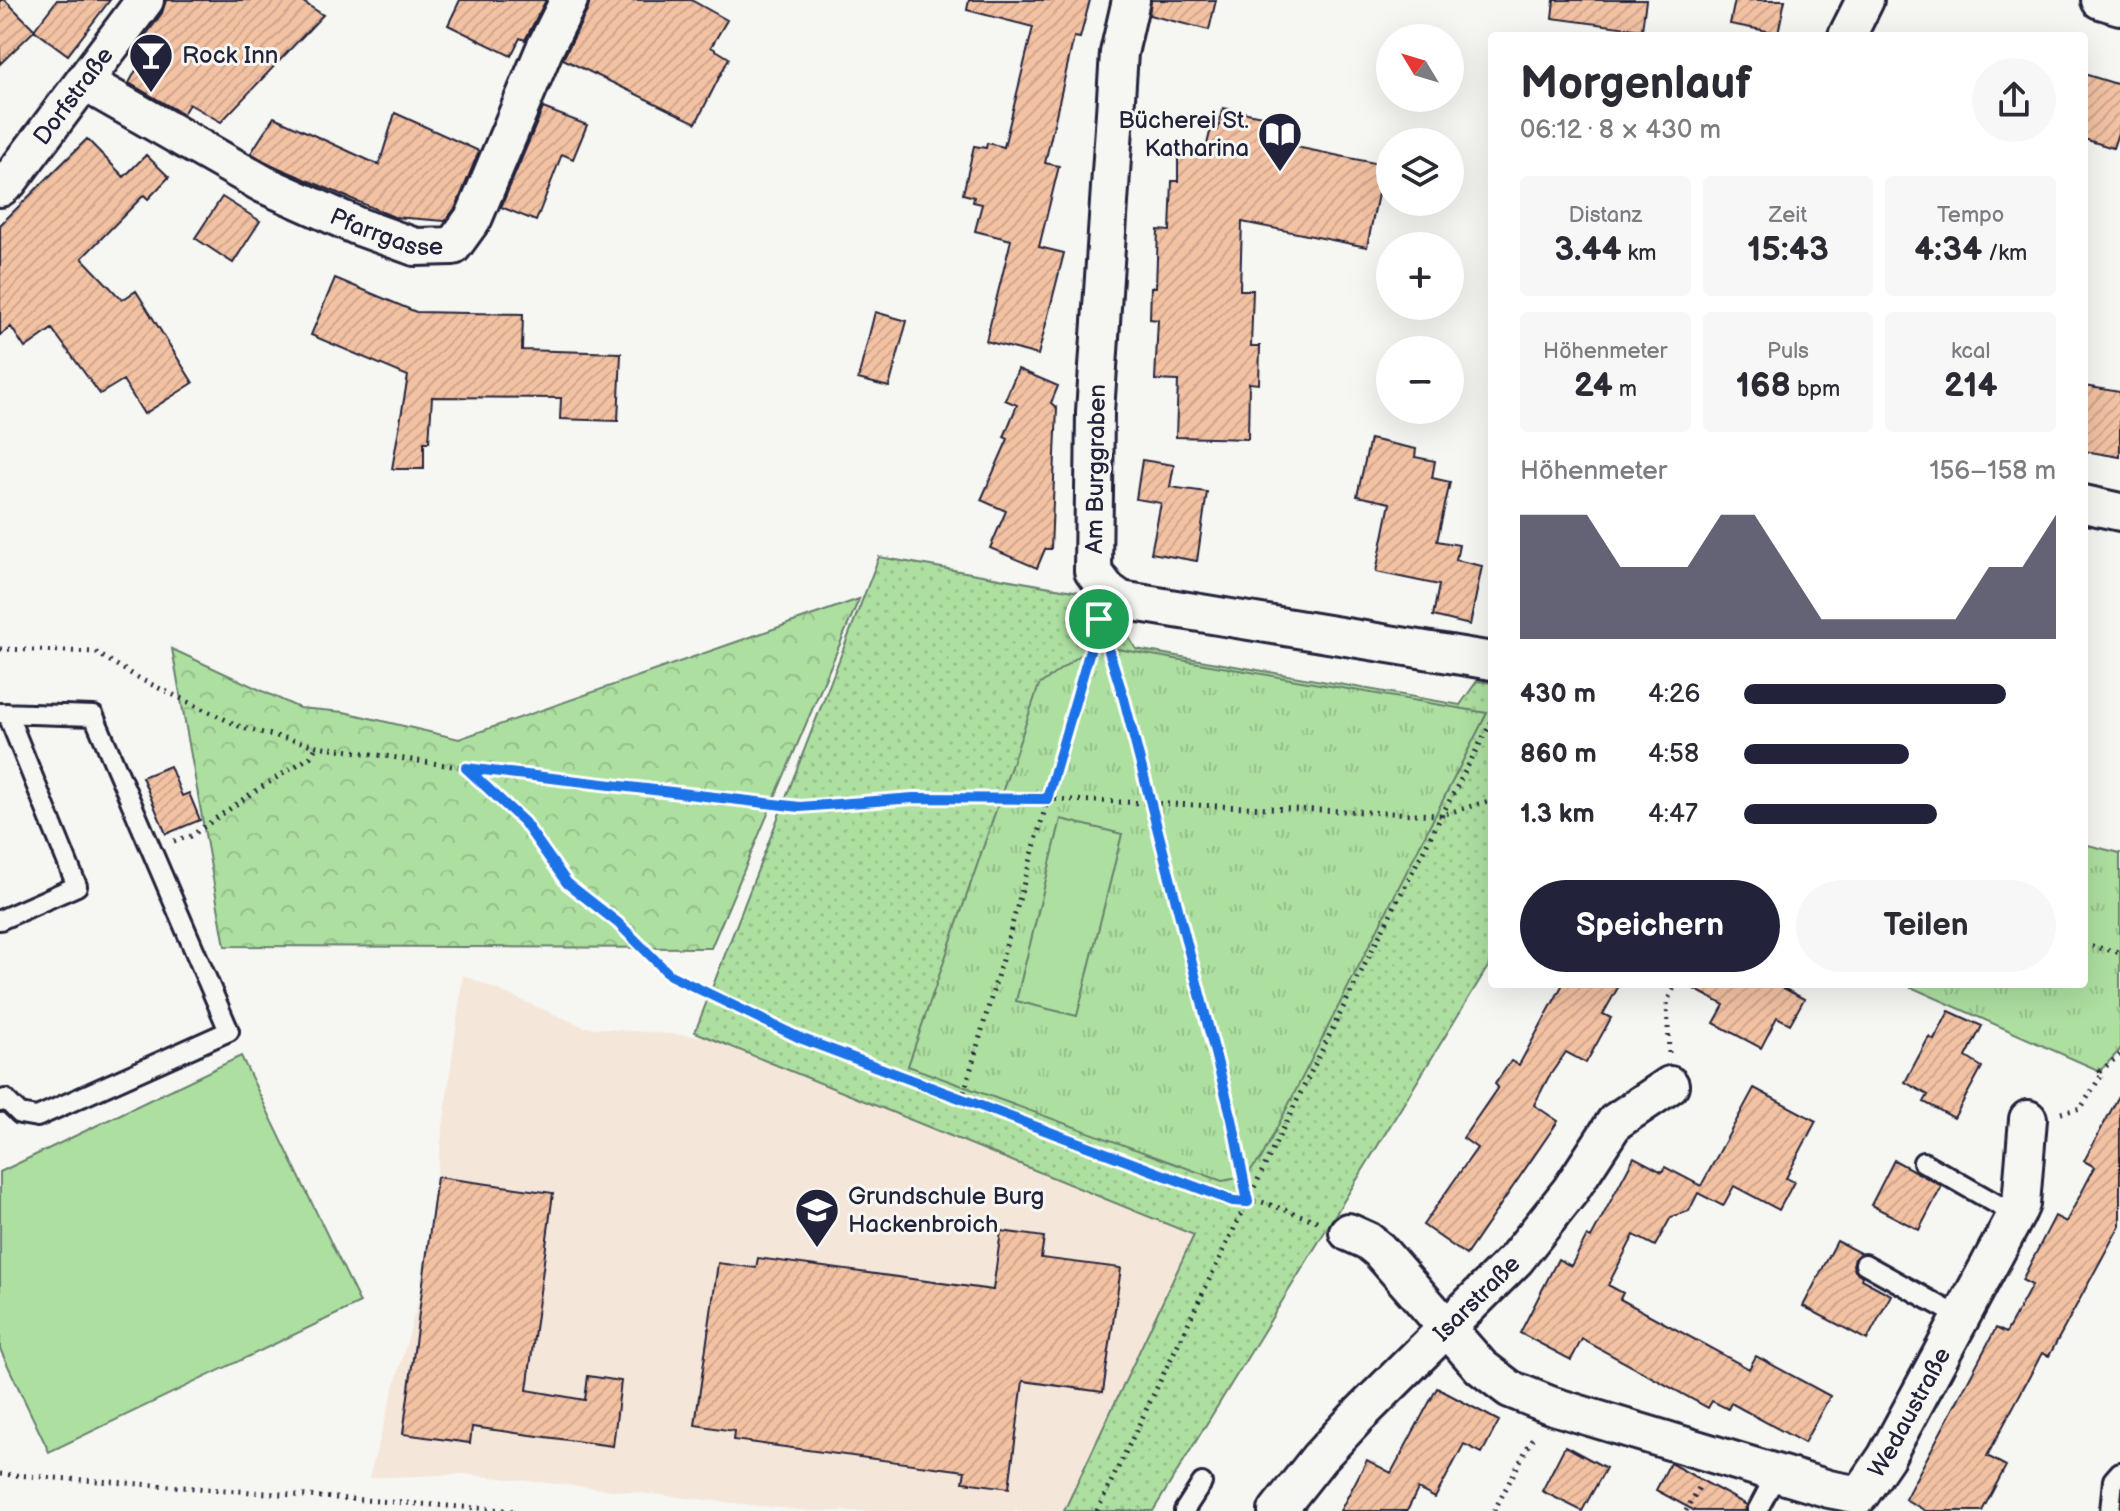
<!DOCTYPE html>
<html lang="de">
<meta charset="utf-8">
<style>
:root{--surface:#fff;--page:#f7f7f7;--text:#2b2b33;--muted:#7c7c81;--accent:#22223b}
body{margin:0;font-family:"Balsamiq Sans",sans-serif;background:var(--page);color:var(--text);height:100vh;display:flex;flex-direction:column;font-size:30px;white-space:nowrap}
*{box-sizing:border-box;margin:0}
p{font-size:26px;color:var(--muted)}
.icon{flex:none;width:44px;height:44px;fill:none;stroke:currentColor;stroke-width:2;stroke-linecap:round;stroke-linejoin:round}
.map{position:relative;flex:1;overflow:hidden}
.drawer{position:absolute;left:1488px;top:32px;width:600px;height:956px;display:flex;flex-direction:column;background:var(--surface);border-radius:8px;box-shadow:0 8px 32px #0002}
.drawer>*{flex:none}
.needle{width:52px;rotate:308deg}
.tools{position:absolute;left:1376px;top:24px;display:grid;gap:16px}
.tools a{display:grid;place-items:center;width:88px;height:88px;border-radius:50%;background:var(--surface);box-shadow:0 8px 32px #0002;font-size:40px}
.pin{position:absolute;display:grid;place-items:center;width:68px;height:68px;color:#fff;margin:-34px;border:4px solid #fff;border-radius:50%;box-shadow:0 2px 8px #0007}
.round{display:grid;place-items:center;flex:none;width:84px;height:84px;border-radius:42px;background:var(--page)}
.overview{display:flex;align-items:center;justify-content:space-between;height:136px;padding:0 32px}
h1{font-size:44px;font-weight:600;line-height:60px}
.stats{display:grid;grid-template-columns:repeat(3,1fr);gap:12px;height:136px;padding:8px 32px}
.stats div{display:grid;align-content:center;border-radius:8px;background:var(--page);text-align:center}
.stats b{font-size:34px;font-weight:600}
.stats small{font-size:22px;font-weight:400}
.stats p{font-size:22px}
.chart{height:224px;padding:16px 32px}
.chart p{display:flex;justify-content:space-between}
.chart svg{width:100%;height:144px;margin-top:8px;fill:var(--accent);opacity:.7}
.button{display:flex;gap:16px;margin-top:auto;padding:16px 32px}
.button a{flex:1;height:92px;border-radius:48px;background:var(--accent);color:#fff;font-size:32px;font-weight:600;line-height:92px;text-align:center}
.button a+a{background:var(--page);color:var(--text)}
ul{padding:0 32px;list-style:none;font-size:26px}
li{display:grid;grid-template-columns:128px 96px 1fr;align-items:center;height:60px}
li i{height:20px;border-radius:10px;background:var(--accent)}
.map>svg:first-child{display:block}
</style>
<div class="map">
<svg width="2120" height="1511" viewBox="0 0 2120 1511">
<defs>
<pattern id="grass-dots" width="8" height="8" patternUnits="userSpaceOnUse" patternTransform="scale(2)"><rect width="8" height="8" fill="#addfa0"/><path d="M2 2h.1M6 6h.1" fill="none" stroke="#95bf8b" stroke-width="1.8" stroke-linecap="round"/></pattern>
<pattern id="forest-crowns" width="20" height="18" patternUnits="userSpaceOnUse" patternTransform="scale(2)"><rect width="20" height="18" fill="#addfa0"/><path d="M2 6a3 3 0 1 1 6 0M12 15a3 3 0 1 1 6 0" fill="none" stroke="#95bf8b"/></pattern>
<pattern id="park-tufts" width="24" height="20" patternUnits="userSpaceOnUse" patternTransform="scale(2)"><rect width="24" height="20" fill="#addfa0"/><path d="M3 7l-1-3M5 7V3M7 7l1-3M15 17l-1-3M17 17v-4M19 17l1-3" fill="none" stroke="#95bf8b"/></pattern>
<pattern id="building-hatch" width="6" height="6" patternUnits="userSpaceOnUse" patternTransform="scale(2)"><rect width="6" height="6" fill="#f3c2a3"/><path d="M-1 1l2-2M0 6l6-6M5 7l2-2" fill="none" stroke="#d0a68d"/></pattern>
</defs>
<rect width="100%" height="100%" fill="#f6f6f2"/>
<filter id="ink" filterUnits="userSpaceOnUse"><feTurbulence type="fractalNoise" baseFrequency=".0125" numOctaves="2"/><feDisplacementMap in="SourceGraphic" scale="16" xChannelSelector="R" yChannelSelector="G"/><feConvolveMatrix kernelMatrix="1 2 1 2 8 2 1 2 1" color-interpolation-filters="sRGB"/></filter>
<g filter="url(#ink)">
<path fill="#f5e6da" d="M 463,975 L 584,1027 L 719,1038 L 1226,1211 L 1078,1511 L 809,1511 L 464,1474 L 369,1478 L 422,1287 Z"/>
<path fill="url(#grass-dots)" stroke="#68806e" stroke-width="2" d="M 879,557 L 1085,593 L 1099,609 L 1116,617 L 1136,649 L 1460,705 L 1477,681 L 1492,683 L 1492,960 L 1153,1511 L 1064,1511 L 1194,1235 L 695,1032 Z"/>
<path fill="url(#forest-crowns)" stroke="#68806e" stroke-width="2" d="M 859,599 L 711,948 L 225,946 L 172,649 L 299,708 L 344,712 L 459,739 Z"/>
<path fill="url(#park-tufts)" stroke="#68806e" stroke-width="2" d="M 1094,645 L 1487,713 L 1261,1159 L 1244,1177 L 1222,1181 L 908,1066 L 1039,685 Z
M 2084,844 L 2120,853 L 2120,1050 L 2100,1071 L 1904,984 L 2084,984 Z"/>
<path fill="#addfa0" stroke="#68806e" stroke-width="2" d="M 1061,819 L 1122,834 L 1077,1016 L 1016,1001 Z
M 241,1056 L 360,1303 L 49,1452 L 0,1349 L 0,1172 Z"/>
<path fill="url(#building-hatch)" stroke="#22223b" stroke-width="2" d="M 0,0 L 5,0 L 35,30 L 0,64 Z
M 57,0 L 110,0 L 68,55 L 34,30 Z
M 166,0 L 300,0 L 323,15 L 221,122 L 189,104 L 183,114 L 129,83 L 148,48 L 140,43 L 162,13 Z
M 460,0 L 546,0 L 525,40 L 520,38 L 511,56 L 448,25 Z
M 590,0 L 691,0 L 727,20 L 711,47 L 729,58 L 696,123 L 563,59 L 588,9 Z
M 969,0 L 1090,0 L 1080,38 L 1074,37 L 1045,163 L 1059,166 L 1039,247 L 1064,253 L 1038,355 L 986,341 L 1011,240 L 975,231 L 982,204 L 973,202 L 974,197 L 963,194 L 974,146 L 986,148 L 987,143 L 1004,147 L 1033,27 L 967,10 Z
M 1151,0 L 1216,0 L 1209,30 L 1149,15 Z
M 1554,0 L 1646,0 L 1642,30 L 1552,18 Z
M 1735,0 L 1785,0 L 1778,33 L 1730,24 Z
M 2084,74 L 2120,85 L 2120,127 L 2113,148 L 2084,139 Z
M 543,108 L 587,125 L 573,159 L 562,154 L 536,221 L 501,207 Z
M 1223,108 L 1295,123 L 1291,146 L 1384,165 L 1367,247 L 1242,222 L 1240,290 L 1253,290 L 1251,346 L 1260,346 L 1259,384 L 1249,383 L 1248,439 L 1176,437 L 1178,381 L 1155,380 L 1158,320 L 1150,319 L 1151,287 L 1156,287 L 1158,230 L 1170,231 L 1172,181 L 1178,181 L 1178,152 L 1204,157 L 1211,128 L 1218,130 Z
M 395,113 L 479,151 L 456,207 L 445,221 L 394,217 L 272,165 L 251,153 L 274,117 L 379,165 Z
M 87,139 L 124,177 L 146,155 L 169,177 L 148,199 L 144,195 L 82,258 L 122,300 L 136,291 L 193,383 L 144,414 L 123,380 L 100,394 L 52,329 L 25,348 L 11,327 L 0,335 L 0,225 Z
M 222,197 L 260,221 L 233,263 L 195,238 Z
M 335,278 L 416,312 L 523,314 L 522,350 L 621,353 L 618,421 L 560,419 L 561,398 L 432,397 L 429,442 L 424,442 L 424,469 L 392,469 L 408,376 L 311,335 Z
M 875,312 L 907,321 L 889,387 L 858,379 Z
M 1018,369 L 1058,386 L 1051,403 L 1057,408 L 1051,549 L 1045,549 L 1037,568 L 990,548 L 1006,511 L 981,500 L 1008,439 L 1004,437 L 1017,405 L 1005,400 Z
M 2084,386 L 2120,392 L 2120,457 L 2084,451 Z
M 1370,439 L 1416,449 L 1415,457 L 1435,461 L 1432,478 L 1450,482 L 1437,541 L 1459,545 L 1456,560 L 1482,566 L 1470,625 L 1433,616 L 1439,585 L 1376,572 L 1390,503 L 1357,496 Z
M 1142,460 L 1174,465 L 1170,487 L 1207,492 L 1197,561 L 1151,553 L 1161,503 L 1136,499 Z
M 170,766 L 182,796 L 189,793 L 200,820 L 166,834 L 142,777 Z
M 1563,984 L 1620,984 L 1603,1014 L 1611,1018 L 1586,1063 L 1566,1052 L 1548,1078 L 1534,1105 L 1558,1121 L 1466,1255 L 1423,1225 L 1477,1148 L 1463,1138 L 1498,1087 L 1495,1084 L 1511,1061 L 1519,1065 Z
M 1685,984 L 1776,984 L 1804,999 L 1790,1024 L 1777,1017 L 1761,1048 L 1714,1023 L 1724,1005 Z
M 1949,1011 L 1982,1026 L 1966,1057 L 1982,1067 L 1954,1118 L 1924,1102 L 1928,1095 L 1905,1082 L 1929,1037 L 1934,1040 Z
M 1754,1088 L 1816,1121 L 1786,1178 L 1794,1182 L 1779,1210 L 1734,1186 L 1723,1206 L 1698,1193 L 1689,1211 L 1671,1217 L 1655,1246 L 1634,1235 L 1608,1285 L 1623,1293 L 1620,1299 L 1749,1369 L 1756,1356 L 1830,1396 L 1804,1443 L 1731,1403 L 1728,1409 L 1712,1401 L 1708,1408 L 1582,1339 L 1571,1360 L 1520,1333 L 1558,1259 L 1571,1266 L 1587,1236 L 1591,1238 L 1634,1157 L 1662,1172 L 1665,1167 L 1701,1186 Z
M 2120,1094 L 2120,1225 L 2049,1356 L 2042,1353 L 1987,1456 L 2006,1466 L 1982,1511 L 1926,1511 L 1905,1499 L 1996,1328 L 2006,1333 L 2032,1285 L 2022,1280 L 2055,1216 L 2066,1222 L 2095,1167 L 2084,1161 Z
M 1894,1160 L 1942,1186 L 1919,1230 L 1871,1205 Z
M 437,1177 L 553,1193 L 527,1390 L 585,1400 L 588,1376 L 621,1381 L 613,1446 L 472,1427 L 470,1443 L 403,1434 Z
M 1001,1231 L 1044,1237 L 1041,1258 L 1121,1268 L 1103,1392 L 1023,1381 L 1009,1488 L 963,1482 L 965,1471 L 733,1440 L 734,1431 L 695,1425 L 718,1263 L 756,1268 L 758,1258 L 993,1290 Z
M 1837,1241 L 1860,1253 L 1855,1258 L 1853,1265 L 1855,1271 L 1862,1276 L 1861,1279 L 1891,1295 L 1867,1340 L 1803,1306 Z
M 1437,1388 L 1499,1421 L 1482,1453 L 1464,1444 L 1435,1498 L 1418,1489 L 1407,1511 L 1340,1511 L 1367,1460 L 1391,1473 Z
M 1565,1446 L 1606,1468 L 1582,1511 L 1542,1491 Z
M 1670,1463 L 1747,1505 L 1745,1511 L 1695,1511 L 1656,1490 Z"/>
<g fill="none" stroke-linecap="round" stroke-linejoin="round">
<g stroke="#22223b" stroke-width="24">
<path id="service" d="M 0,713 L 94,716 L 229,1031 L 37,1117 L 20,1114 L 5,1099 L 0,1102
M 0,920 L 77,886 L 7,713
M 1923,1162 L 2016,1215
M 1865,1264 L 1960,1317
M 1184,1511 L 1202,1483
M 1757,1511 L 1777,1473
M 2110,1511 L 2113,1480 L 2120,1472"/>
</g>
<g stroke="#22223b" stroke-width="42">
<g id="minor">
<path d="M 1131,0 L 1119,53 L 1095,412 L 1093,571 L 1107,590 L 1121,600 L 1492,661"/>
<path d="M 2100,0 L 2120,6"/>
<path d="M 1847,36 L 1865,0"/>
<path id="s1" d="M 84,82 L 263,184 L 357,226 L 415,247 L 453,246 L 474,217 L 545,48 L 569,0"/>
<path id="s2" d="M 0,188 L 9,181 L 145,0"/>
<path d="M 2084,504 L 2120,512"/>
<path id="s3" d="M 1348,1232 L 1368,1241 L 1379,1250 L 1481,1367 L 1510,1389 L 1550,1405 L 1829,1489 L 1860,1495 L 1886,1457 L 2016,1215 L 2021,1204 L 2028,1119"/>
<path id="s4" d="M 1277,1511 L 1319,1458 L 1358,1416 L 1516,1259 L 1570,1191 L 1615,1122 L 1670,1085"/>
</g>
</g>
<path stroke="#22223b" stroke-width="5" stroke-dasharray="2 6" stroke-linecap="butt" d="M 1102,629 L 1124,699 L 1232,1119 L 1247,1201
M 0,649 L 95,652 L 140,679 L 243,728 L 317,746 L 466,768 L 800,807 L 913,798 L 1047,799 L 1441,815 L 1492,800
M 466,769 L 524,822 L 567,883 L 618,923 L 670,975 L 800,1038 L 1233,1201 L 1262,1202 L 1317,1221
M 174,841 L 191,836 L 252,793 L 310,757 L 317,746
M 2084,945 L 2120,952
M 1669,1053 L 1667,1001 L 1676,984
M 962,1100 L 1098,623
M 2061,1113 L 2081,1108 L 2102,1074 L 2100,1071 L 2120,1055
M 0,1474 L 518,1511
M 1097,1511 C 1226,1246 1352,980 1492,721
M 1494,1511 L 1534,1435
M 1686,1511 L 1701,1484"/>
<use href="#service" stroke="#f6f6f2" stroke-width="18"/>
<use href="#minor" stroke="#f6f6f2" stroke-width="36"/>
</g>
</g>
<g fill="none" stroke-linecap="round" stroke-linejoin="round" filter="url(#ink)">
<g stroke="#fff" stroke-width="16">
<path id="route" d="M 1099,619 L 1124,699 L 1232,1119 L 1248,1202 L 1233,1201 L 800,1038 L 670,975 L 618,923 L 567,883 L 524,822 L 466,768 L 800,807 L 913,798 L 1047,799 Z"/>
</g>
<use href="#route" stroke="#1a73e8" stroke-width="10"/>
</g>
<defs>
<g id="bar-pin" transform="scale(2.3)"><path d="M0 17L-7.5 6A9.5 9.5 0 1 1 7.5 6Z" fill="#22223b" stroke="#f6f6f2"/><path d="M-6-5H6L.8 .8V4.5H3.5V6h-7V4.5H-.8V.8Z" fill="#fff"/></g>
<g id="library-pin" transform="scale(2.3)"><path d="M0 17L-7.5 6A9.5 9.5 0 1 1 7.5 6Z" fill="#22223b" stroke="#f6f6f2"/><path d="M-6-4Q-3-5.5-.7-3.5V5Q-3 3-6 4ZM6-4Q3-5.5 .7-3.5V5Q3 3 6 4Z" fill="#fff"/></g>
<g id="school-pin" transform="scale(2.3)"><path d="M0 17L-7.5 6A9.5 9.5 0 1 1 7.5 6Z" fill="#22223b" stroke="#f6f6f2"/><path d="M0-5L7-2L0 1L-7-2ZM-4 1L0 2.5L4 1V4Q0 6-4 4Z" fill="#fff"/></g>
</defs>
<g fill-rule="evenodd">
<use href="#bar-pin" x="151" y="55"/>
<use href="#library-pin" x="1280" y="134"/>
<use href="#school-pin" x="817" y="1210"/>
</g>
<g text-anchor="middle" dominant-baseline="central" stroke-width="6" stroke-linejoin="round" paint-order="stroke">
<g font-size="24" fill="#22223b" stroke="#f6f6f2" text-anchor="start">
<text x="182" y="55">Rock Inn</text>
<text x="1249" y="120" text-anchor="end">Bücherei St.<tspan x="1249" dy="28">Katharina</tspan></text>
<text x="848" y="1196">Grundschule Burg<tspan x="848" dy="28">Hackenbroich</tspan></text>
</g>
<g font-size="24" fill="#22223b" stroke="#f6f6f2">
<text stroke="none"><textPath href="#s2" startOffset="118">Dorfstraße</textPath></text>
<text stroke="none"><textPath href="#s1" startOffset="340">Pfarrgasse</textPath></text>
<text transform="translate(1096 469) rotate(-89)">Am Burggraben</text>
<text stroke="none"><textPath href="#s4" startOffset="292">Isarstraße</textPath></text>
<text stroke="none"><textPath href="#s3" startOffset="690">Wedaustraße</textPath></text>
</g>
</g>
</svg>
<div class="tools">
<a><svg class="needle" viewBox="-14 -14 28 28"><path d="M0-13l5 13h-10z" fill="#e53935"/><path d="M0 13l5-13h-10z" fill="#7c7c81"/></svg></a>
<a><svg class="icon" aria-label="layers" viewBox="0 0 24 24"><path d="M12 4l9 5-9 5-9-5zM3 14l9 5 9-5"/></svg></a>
<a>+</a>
<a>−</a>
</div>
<div class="pin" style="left:1099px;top:619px;background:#1e9e55"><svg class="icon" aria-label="arrive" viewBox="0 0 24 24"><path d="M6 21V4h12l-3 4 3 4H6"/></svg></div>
<section class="drawer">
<div class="overview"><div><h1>Morgenlauf</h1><p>06:12 · 8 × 430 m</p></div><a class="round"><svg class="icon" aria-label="share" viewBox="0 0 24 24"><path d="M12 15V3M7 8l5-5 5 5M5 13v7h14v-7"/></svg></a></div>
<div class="stats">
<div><p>Distanz</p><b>3.44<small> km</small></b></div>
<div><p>Zeit</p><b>15:43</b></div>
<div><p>Tempo</p><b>4:34<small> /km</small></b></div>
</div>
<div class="stats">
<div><p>Höhenmeter</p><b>24<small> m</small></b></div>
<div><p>Puls</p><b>168<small> bpm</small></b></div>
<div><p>kcal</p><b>214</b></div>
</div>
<div class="chart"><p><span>Höhenmeter</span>156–158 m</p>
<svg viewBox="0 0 160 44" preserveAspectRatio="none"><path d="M0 44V6L10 6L20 6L30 22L40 22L50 22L60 6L70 6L80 22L90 38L100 38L110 38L120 38L130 38L140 22L150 22L160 6V44z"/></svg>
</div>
<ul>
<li><b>430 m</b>4:26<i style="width:84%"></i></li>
<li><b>860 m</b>4:58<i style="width:53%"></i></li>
<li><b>1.3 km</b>4:47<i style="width:62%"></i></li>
</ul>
<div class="button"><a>Speichern</a><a>Teilen</a></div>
</section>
</div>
